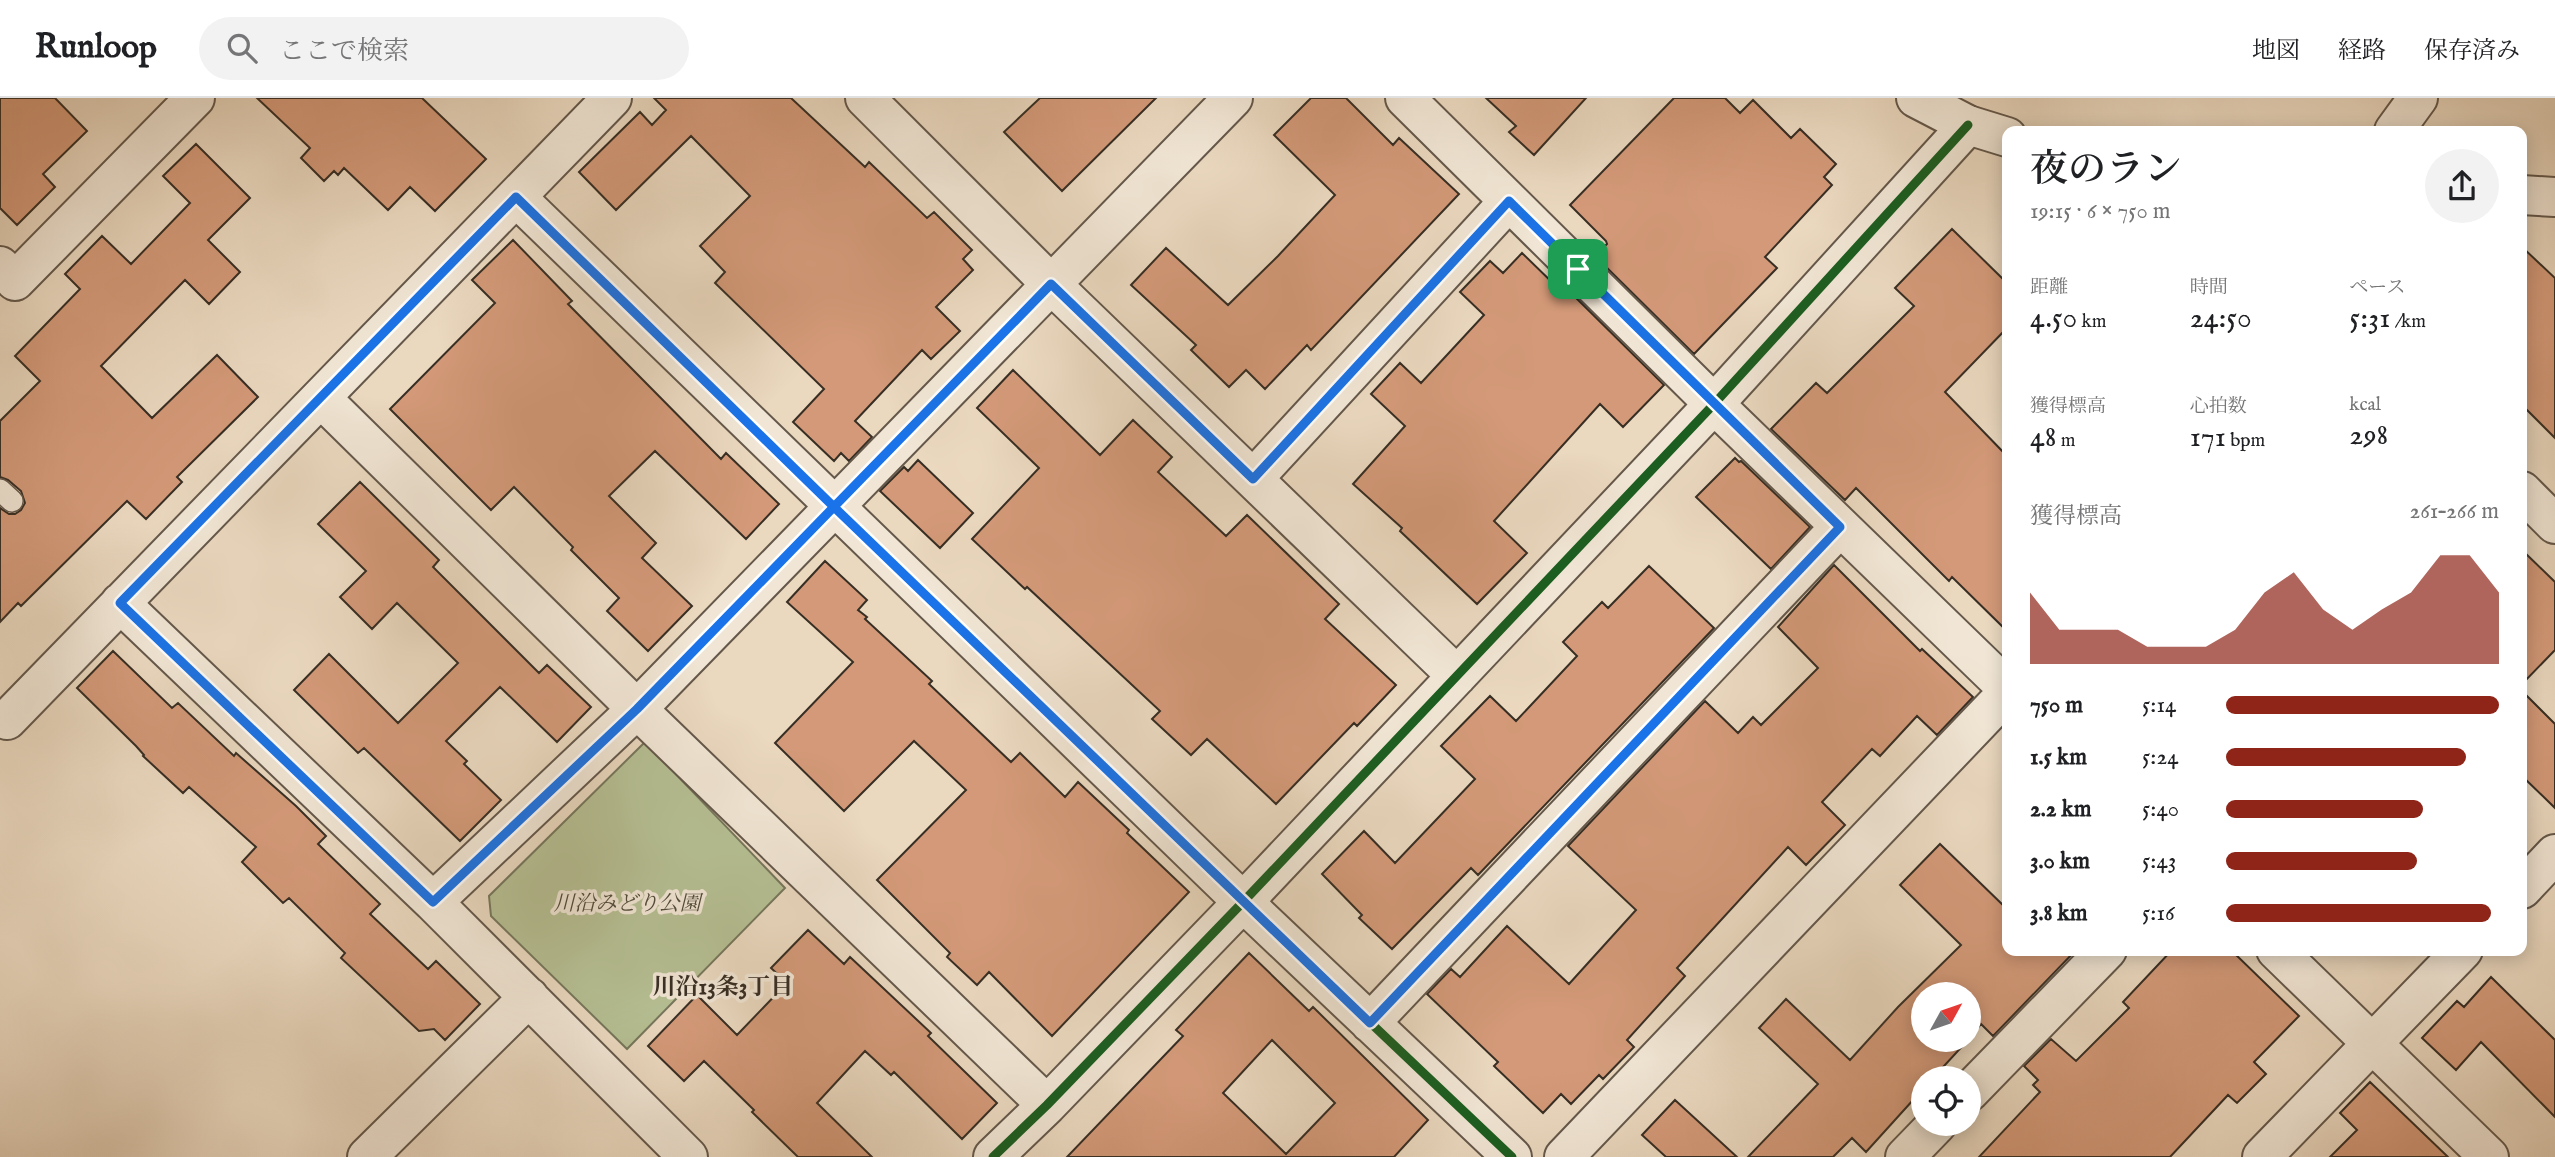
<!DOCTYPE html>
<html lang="ja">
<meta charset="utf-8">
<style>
:root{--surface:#fff;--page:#f2f2f2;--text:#202124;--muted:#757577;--line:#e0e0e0;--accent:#8f2418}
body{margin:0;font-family:"IM FELL English","Noto Serif JP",serif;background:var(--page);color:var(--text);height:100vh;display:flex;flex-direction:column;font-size:26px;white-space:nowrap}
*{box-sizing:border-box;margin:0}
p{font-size:23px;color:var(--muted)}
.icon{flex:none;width:38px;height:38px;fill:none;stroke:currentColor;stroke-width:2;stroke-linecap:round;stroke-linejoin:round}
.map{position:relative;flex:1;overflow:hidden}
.panel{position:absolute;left:2002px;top:28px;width:525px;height:830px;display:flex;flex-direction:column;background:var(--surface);border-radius:14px;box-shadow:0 4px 18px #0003}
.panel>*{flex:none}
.needle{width:46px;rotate:50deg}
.controls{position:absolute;left:1911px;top:884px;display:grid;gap:14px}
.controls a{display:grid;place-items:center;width:70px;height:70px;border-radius:50%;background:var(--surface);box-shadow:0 4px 18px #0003;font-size:35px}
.pin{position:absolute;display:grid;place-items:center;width:60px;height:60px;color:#fff;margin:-30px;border-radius:14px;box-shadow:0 4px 10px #0006}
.round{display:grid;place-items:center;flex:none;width:74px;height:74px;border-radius:37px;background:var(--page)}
.head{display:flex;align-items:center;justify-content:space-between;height:119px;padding:0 28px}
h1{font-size:38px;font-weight:600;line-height:52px}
.metrics{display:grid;grid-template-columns:repeat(3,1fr);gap:10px;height:119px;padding:7px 28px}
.metrics div{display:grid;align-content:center}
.metrics b{font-size:30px;font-weight:600}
.metrics small{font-size:19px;font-weight:400}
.metrics p{font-size:19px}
.chart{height:196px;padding:14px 28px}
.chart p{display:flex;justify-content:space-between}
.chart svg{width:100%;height:126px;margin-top:7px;fill:var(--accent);opacity:.7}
ul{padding:0 28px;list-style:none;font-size:23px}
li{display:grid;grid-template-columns:112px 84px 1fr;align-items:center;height:52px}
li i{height:18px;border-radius:9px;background:var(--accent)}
header{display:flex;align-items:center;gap:42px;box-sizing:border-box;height:98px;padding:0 35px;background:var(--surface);border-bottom:2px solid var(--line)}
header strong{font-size:33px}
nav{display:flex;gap:38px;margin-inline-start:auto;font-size:24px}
.search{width:490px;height:63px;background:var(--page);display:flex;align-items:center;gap:18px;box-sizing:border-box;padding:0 24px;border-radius:38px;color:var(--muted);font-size:26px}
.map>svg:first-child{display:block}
</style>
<header>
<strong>Runloop</strong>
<div class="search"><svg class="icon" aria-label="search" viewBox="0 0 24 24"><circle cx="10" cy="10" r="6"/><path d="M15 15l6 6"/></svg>ここで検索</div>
<nav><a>地図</a><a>経路</a><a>保存済み</a></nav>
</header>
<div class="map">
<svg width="2555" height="1059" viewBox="0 0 2555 1059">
<rect width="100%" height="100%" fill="#ead8bf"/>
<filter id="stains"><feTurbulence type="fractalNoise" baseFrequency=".00286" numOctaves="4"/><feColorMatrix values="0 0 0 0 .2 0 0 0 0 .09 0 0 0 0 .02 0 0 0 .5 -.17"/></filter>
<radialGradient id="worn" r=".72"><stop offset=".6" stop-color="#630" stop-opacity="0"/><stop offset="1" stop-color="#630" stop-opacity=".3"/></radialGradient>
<path fill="#b5bf93" stroke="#76765c" stroke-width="2" d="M 645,644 L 785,790 L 627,951 L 491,818 L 489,798 Z"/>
<path fill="#d39978" stroke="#372e24" stroke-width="2" fill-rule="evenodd" d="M 0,0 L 55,0 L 87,33 L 43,76 L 55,89 L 17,127 L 0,110 Z
M 257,0 L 422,0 L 486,61 L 435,113 L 410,89 L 388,112 L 344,70 L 338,77 L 334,73 L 324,83 L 301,60 L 310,50 Z
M 654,0 L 791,0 L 865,69 L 869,64 L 927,120 L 934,114 L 972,152 L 963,161 L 973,172 L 936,209 L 960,233 L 931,261 L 922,252 L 855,323 L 872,339 L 849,363 L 841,355 L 834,363 L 793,324 L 824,291 L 715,185 L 725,174 L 700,148 L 750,98 L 691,38 L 616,112 L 579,74 L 640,14 L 652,27 L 666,12 Z
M 1040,0 L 1156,0 L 1062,93 L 1004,34 Z
M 1311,0 L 1346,0 L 1393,47 L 1399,40 L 1459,96 L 1311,252 L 1307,247 L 1265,291 L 1246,272 L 1229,289 L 1191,252 L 1196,247 L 1131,187 L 1166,150 L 1228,207 L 1278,158 L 1335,97 L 1274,37 Z
M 1486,0 L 1586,0 L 1534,57 L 1509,34 L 1516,28 Z
M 1674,0 L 1725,0 L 1740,15 L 1753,2 L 1791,40 L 1800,31 L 1836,66 L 1824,79 L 1832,87 L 1765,159 L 1777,170 L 1694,256 L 1595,158 L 1607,146 L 1606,143 L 1570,107 Z
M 196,46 L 250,100 L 208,142 L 240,174 L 209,206 L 185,182 L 101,268 L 152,320 L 217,257 L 258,299 L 177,379 L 182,384 L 146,421 L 127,403 L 21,508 L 18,505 L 0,524 L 0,410 L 9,416 L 15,416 L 21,412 L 25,405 L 21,393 L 8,382 L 0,379 L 0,323 L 40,283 L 15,258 L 80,191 L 65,176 L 102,138 L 131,166 L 190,105 L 163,78 Z
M 1952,131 L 2007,185 L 2007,230 L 1945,294 L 2007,358 L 2007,533 L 1952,479 L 1949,483 L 1856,390 L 1845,402 L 1771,331 L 1816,285 L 1827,295 L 1914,208 L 1895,190 Z
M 513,142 L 572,203 L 568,206 L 721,361 L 726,355 L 779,406 L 746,441 L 655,353 L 609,398 L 656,445 L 642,460 L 692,508 L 648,553 L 607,513 L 619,500 L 571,452 L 573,449 L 514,389 L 491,412 L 390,311 L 495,205 L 472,182 Z
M 2522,149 L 2555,180 L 2555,340 L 2522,307 Z
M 1522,155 L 1559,191 L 1563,187 L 1664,287 L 1623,329 L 1600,306 L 1494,423 L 1527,455 L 1477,506 L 1400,433 L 1402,430 L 1353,386 L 1405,328 L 1371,296 L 1400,265 L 1421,285 L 1484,217 L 1460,194 L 1490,163 L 1503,175 Z
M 1013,272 L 1100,357 L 1133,322 L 1172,359 L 1158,374 L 1226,438 L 1247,417 L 1339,506 L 1325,521 L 1396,587 L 1357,628 L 1354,625 L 1276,706 L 1207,641 L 1191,657 L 1152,621 L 1160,613 L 1027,489 L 1025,491 L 972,441 L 1039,370 L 977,310 Z
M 1735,360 L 1739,364 L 1741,363 L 1810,429 L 1771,471 L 1696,399 Z
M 918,362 L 973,415 L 940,450 L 880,393 L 904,369 L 908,373 Z
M 360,384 L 439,462 L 433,469 L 539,575 L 547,567 L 591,609 L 557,644 L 500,589 L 446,643 L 467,663 L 464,666 L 501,702 L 460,743 L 364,650 L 358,655 L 294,592 L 329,556 L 398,625 L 458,565 L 397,505 L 372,531 L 340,499 L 366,473 L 318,426 Z
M 2522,452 L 2555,484 L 2555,552 L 2522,586 Z
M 825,463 L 867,502 L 858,512 L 867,519 L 865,521 L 932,583 L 929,586 L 1011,664 L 1020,655 L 1065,699 L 1078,684 L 1129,732 L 1127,735 L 1189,794 L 1052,938 L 989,874 L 977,887 L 947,859 L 950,855 L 877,782 L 966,692 L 914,643 L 844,713 L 775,645 L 853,564 L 787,504 Z
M 1834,467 L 1920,553 L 1922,551 L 1973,599 L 1937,637 L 1917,618 L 1880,658 L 1872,651 L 1822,704 L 1845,727 L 1806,767 L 1788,749 L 1677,870 L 1685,878 L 1627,942 L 1634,949 L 1603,981 L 1599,977 L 1571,1006 L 1561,996 L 1543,1015 L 1494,968 L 1498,964 L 1427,896 L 1451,871 L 1460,879 L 1507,828 L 1569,886 L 1636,812 L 1568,748 L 1705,603 L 1738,635 L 1753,619 L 1761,627 L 1818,570 L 1778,529 Z
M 1649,468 L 1714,530 L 1478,777 L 1471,770 L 1392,851 L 1359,820 L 1362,817 L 1322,776 L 1364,733 L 1395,765 L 1475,681 L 1441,648 L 1490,598 L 1516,623 L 1577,558 L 1563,544 L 1602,504 L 1608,510 Z
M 113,553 L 172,610 L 178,605 L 234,658 L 236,655 L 296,708 L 326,738 L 318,746 L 380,806 L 370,816 L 428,871 L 436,863 L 480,906 L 445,942 L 434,931 L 419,933 L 341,860 L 345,855 L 289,800 L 283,805 L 242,764 L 256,749 L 189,689 L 183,695 L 143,658 L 144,657 L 136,648 L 77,590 Z
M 2522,593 L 2555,626 L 2555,710 L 2522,678 Z
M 1940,746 L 2007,811 L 2007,852 L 2076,852 L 1993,938 L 1981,926 L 1969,940 L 1969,896 L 1923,896 L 1923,942 L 1968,942 L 1933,980 L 1923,980 L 1923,991 L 1866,1054 L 1852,1040 L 1833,1059 L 1748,1059 L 1818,986 L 1759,930 L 1786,901 L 1850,962 L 1898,909 L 1961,847 L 1900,787 Z
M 808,832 L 844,866 L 850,859 L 931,935 L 928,938 L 997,1005 L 962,1041 L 894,974 L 891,977 L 865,953 L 817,1005 L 872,1059 L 798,1059 L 752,1014 L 754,1012 L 704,963 L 684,983 L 648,948 L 697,897 L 737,937 L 787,885 L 771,870 Z
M 2172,852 L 2231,852 L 2299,918 L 2254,964 L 2266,976 L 2237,1005 L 2228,997 L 2170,1059 L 1979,1059 L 2040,994 L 2033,987 L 2038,982 L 2024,968 L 2051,941 L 2076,963 L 2129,910 L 2123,904 Z
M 1249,855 L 1309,913 L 1313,909 L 1428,1022 L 1394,1059 L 1067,1059 L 1183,938 L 1176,932 ZM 1272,942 L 1335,1005 L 1286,1056 L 1223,995 Z
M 2491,879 L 2555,942 L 2555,1019 L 2481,944 L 2456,972 L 2422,940 L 2457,903 L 2464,909 Z
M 2370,984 L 2448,1059 L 2330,1059 L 2357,1032 L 2340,1015 Z
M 1675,1002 L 1737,1059 L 1666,1059 L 1642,1037 Z"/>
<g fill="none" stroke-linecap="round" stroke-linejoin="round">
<g stroke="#64584b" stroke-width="24">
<path id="service" d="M 0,392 L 12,403"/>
</g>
<g stroke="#64584b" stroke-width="42">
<path id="minor" d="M 865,0 L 1051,186 L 1457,578
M 1405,0 L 1714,306 L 2007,590
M 2394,33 L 2418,0
M 516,99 L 1243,804 L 1512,1059
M 0,168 L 15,183 L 195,0
M 321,300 L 637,611 L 1047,1007
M 1253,381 L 1509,103
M 2522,393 L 2555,426
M 120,505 L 433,804 L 688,1059
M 7,622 L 612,0
M 2522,791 L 2555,756
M 433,804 L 637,611 L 1233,0
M 2276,852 L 2489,1059
M 1370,925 L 1840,429
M 1969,994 L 2107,852
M 367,1059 L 529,899
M 993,1059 L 1047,1007 L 1243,804 L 1714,306 L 1968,27
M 1564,1059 L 2007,595
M 1905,1059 L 1937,1026
M 2262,1059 L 2463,852"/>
</g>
<g stroke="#64584b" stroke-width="42">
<path id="tertiary" d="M 1916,0 L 1968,27 L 2007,39
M 2522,97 L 2555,99"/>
</g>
<use href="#service" stroke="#f1e6d5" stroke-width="21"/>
<use href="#minor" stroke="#f1e6d5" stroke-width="38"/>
<use href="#tertiary" stroke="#f1e6d5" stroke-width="38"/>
<g stroke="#f1e6d5" stroke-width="13">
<path id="cycleway" d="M 516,99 L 1243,804 L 1512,1059
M 993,1059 L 1047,1007 L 1243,804 L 1714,306 L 1968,27"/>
</g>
<use href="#cycleway" stroke="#1b5e20" stroke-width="9"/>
</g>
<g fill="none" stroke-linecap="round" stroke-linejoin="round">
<g stroke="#fff" stroke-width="14">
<path id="route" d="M 1578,171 L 1509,103 L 1253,381 L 1051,186 L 637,611 L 433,804 L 120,505 L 516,99 L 834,409 L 1370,925 L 1840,429 L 1578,171"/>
</g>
<use href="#route" stroke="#1a73e8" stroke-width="9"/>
</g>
<g text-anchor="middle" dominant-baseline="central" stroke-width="7" stroke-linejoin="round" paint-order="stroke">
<g font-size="21" font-style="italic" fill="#504b3a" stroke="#f1e6d5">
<text x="627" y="806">川沿みどり公園</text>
</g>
<g font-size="23" font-weight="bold" fill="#372e24" stroke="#f1e6d5">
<text x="723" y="889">川沿13条3丁目</text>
</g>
</g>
<rect width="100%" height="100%" filter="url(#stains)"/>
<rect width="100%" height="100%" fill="url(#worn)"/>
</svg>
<div class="controls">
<a><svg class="needle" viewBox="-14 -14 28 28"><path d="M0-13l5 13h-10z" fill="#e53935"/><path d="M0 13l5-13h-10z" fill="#757577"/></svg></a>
<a><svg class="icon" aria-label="locate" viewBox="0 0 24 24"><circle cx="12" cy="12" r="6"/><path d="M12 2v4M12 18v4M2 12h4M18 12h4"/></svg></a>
</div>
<div class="pin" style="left:1578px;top:171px;background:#1e9e55"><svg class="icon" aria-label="arrive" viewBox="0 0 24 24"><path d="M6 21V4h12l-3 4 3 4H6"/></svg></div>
<section class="panel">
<div class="head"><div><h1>夜のラン</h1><p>19:15 · 6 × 750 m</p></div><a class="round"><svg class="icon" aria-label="share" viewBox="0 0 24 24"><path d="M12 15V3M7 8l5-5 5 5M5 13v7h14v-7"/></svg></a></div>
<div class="metrics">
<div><p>距離</p><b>4.50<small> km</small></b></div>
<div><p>時間</p><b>24:50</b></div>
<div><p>ペース</p><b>5:31<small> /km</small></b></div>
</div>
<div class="metrics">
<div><p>獲得標高</p><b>48<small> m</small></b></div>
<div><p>心拍数</p><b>171<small> bpm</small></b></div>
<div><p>kcal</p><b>298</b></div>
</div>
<div class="chart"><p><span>獲得標高</span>261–266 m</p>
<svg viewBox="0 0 160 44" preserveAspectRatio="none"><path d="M0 44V19L10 32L20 32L30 32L40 38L50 38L60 38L70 32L80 19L90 12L100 25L110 32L120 25L130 19L140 6L150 6L160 19V44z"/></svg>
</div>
<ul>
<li><b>750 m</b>5:14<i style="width:100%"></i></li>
<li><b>1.5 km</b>5:24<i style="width:88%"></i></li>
<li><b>2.2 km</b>5:40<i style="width:72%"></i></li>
<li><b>3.0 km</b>5:43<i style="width:70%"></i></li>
<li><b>3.8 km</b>5:16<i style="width:97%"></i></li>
</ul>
</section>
</div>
